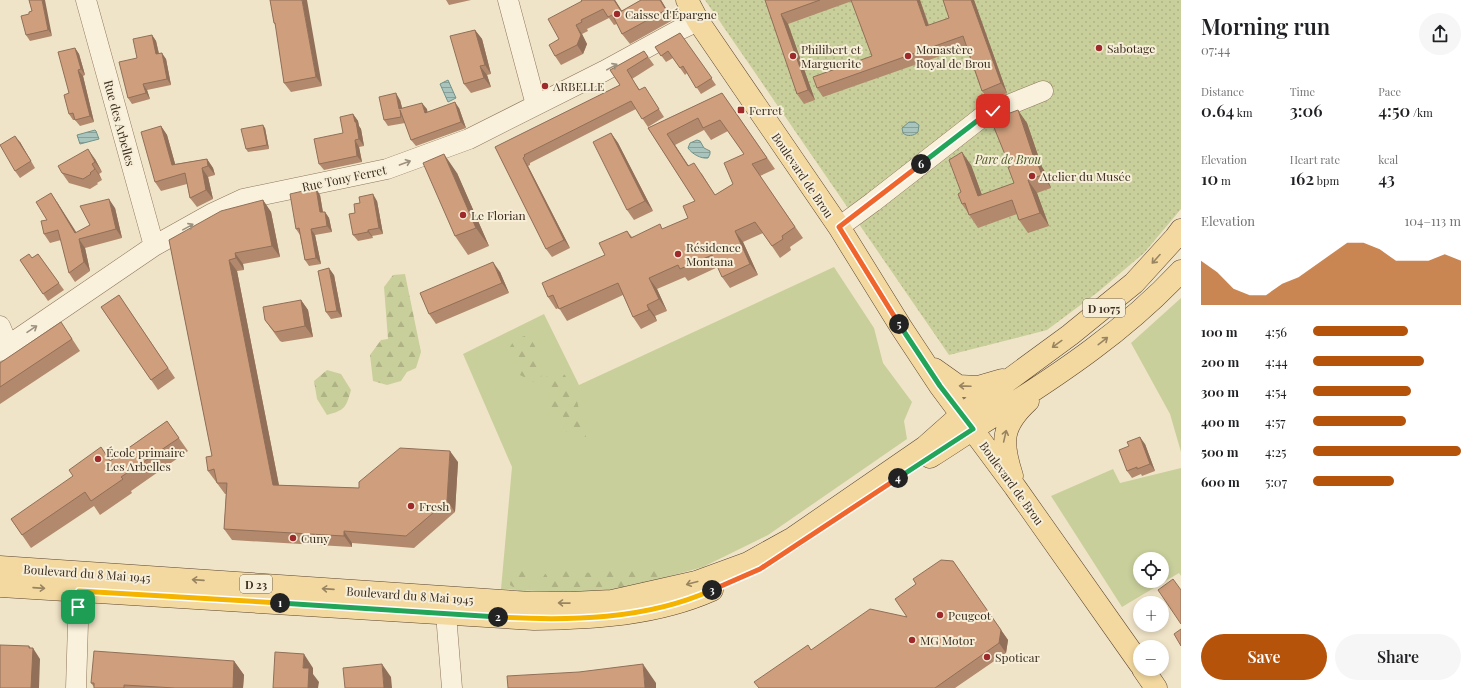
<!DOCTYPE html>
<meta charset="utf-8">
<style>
:root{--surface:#fff;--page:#f6f6f6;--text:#202124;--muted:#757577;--accent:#b45309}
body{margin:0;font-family:"Playfair Display",serif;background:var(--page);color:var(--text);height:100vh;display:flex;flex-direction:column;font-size:15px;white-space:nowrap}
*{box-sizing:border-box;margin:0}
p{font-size:13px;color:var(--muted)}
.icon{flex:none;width:22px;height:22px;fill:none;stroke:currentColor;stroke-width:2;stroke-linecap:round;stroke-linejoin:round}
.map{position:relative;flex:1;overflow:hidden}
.details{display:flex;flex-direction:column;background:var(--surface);width:300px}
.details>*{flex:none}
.tools{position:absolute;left:1133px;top:552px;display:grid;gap:8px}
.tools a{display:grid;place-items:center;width:36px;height:36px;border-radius:50%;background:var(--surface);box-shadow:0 2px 6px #0003;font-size:20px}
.pin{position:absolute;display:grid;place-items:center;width:34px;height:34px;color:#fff;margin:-17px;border-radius:8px;box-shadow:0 2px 6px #0006}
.km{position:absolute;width:20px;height:20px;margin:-10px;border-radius:50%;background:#222;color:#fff;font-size:11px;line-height:20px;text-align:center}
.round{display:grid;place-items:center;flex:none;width:42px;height:42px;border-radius:21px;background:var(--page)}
.summary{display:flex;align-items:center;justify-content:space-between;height:68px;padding:0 20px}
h1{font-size:22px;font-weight:600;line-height:30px}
.figures{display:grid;grid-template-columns:repeat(3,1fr);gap:6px;height:68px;padding:4px 20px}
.figures div{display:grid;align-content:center}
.figures b{font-size:17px;font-weight:600}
.figures small{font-size:11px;font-weight:400}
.figures p{font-size:11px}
.chart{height:112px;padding:8px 20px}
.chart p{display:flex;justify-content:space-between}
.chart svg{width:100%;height:72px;margin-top:4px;fill:var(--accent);opacity:.7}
.button{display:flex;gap:8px;margin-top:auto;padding:8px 20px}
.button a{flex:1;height:46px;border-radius:24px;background:var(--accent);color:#fff;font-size:16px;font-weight:600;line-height:46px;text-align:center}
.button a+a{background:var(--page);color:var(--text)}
ul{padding:0 20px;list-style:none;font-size:13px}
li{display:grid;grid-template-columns:64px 48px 1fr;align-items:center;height:30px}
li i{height:10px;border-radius:5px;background:var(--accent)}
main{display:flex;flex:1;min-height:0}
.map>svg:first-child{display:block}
</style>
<main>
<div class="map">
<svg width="1181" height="688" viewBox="0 0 1181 688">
<defs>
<pattern id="forest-firs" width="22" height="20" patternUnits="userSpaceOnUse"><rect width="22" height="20" fill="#c9cf9b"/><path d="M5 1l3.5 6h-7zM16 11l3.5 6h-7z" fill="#aeb285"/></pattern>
<pattern id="park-dots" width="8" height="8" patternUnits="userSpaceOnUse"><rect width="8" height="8" fill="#c9cf9b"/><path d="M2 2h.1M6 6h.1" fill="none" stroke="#aeb285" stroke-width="1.8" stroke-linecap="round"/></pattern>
<pattern id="water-rules" width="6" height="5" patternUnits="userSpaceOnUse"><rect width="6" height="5" fill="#a9c4bc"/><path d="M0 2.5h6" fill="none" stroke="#8ba098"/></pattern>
</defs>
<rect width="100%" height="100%" fill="#f0e4c8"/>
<path fill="#c9cf9b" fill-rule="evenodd" d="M 834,267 L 874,328 L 883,363 L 912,402 L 904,421 L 907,439 L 768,535 L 703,567 L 660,579 L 606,587 L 555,592 L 501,589 L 512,467 L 463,354 L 544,314 L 579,385 Z
M 1181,298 L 1181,452 L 1170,414 L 1131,343 Z
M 1181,468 L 1181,576 L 1179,573 L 1122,607 L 1051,496 L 1113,469 L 1120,483 ZM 1140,559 L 1162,559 L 1162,581 L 1140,581 Z"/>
<path fill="url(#forest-firs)" d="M 405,274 L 421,352 L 416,368 L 407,372 L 401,381 L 387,385 L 373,381 L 370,355 L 381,340 L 388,339 L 384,287 L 393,275 Z
M 528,335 C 541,353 542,365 541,386 L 520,375 L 524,365 L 514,357 L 510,347 L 515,339 Z
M 552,368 L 565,375 L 577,401 L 586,437 L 577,440 L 563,429 L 563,414 L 551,408 L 544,381 Z
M 327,370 L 341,374 L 351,390 C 346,408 345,410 327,415 L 317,399 L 314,381 Z
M 654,563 L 660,575 L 652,582 L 593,593 L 556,594 L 537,587 L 545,574 L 564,571 L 594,573 L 617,567 L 636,572 Z
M 525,569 L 530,579 L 530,588 L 522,593 L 510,585 L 511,573 Z"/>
<path fill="url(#park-dots)" d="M 705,0 L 1181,0 L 1181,209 L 1144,253 L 1098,292 L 1047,330 L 949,355 Z"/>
<path fill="url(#water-rules)" stroke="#6f938a" d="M 448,80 L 456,98 L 448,102 L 440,84 Z
M 909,122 L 915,122 L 919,125 L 918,132 C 914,136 907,137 903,133 L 902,128 Z
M 95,130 L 96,131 L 99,139 L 80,144 L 77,135 Z
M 697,140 L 700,141 L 704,148 L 710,151 L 710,154 L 708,158 C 701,159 692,154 688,148 L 690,143 Z"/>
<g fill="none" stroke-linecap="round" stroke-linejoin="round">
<g stroke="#8d765c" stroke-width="21">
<path id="minor" d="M 86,0 L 154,246
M 508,0 L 536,105
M 839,227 L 873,202 L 986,114 L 1043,91
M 0,326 L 8,345
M 0,351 L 154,246 L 213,213 L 243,199 L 387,169 L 469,139 L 604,71 L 679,30 L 698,21
M 446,614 L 452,688
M 76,688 L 79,591"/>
</g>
<g stroke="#5b4430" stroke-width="23">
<path id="major" d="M 687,0 L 698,21 L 839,227 L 901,327 L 940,386 L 1015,487 L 1140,664
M 934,369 L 958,386 L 978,387 L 1002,380
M 930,457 C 951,444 971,430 992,417 C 1060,374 1126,330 1181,271
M 1012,476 C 1001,442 1001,426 1028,401
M 0,567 L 531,603 L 571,603 L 612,601 L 696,582 L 748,563 L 793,538 L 925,447 L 961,415 L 1070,335 L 1134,283 L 1175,238 L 1181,230
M 0,586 L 534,619 C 594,618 656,615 712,590
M 1143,669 L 1156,688"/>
</g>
<use href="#minor" stroke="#faf1dc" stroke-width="20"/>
<use href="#major" stroke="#f3d9a0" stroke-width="22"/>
</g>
<path fill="#b2896c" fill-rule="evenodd" d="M 29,0 L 52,36 L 30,41 L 26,35 L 29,14 L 32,11 Z
M 270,0 L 322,86 L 291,92 L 284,83 L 276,26 L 274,23 Z
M 446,0 L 471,0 L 449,5 Z
M 581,0 L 615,0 L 622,11 L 641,0 L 661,0 L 673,20 L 630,44 L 622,34 L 617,24 L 614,25 L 609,18 L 587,29 L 588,31 L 582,34 L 587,44 L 583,54 L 561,65 L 555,56 L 559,39 L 582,1 Z
M 765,0 L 920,0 L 929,25 L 949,18 L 943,0 L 974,0 L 1007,93 L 989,100 L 982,91 L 966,47 L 823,97 L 817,88 L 872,56 L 852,1 L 788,24 L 815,100 L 804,104 L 797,94 Z
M 475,30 L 482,39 L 491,74 L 487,75 L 491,87 L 471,93 L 464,84 Z
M 680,33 L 716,85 L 701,94 L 687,73 L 685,75 L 673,58 L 666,62 L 655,47 Z
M 152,35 L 156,41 L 159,53 L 166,59 L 171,85 L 147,90 L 150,99 L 132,104 L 128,98 L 137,58 Z
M 75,48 L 79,54 L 85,75 L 83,76 L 94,122 L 80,126 L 75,120 L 73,120 L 69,114 Z
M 644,51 L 654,65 L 632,79 L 640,90 L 650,95 L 664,117 L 648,127 L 636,109 L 530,163 L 530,165 L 528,166 L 570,248 L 552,257 L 546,249 L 495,147 L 620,85 L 610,70 Z
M 722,93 L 775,169 L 760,176 L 803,238 L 790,247 L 791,250 L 780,258 L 763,233 L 743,242 L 758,275 L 730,288 L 722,277 L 718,267 L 688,281 L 685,277 L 657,289 L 667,311 L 655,316 L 657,321 L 641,329 L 633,317 L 623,295 L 567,321 L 559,308 L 556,309 L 548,297 L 605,255 L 627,231 L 632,237 L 663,229 L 688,218 L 695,201 L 648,128 ZM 704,130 L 711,140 L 728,131 L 744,154 L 733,184 L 715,195 L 702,174 L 689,166 L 675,145 Z
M 400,100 L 402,108 L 427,109 L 427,112 L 459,108 L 466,128 L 416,146 L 411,140 L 405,123 L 388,126 L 384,120 Z
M 353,114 L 358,121 L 359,126 L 361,129 L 364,146 L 359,147 L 362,162 L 324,170 L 319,164 L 343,133 Z
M 1027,123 L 1042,167 L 1044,170 L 1051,188 L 1037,193 L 1049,226 L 1028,233 L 1019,220 L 1017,214 L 978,228 L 962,204 L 961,192 L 971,165 L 982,195 L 1014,183 L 1010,167 Z
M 161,126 L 167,135 L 175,164 L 207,159 L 213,168 L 215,175 L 208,177 L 213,199 L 197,207 L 190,198 L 187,184 L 161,191 L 155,182 Z
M 265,128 L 269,149 L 248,152 L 246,149 Z
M 611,133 L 618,143 L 653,211 L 634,220 L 627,210 Z
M 20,142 L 35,168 L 20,178 L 15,171 Z
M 95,159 L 102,172 L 99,174 L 102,180 L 97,183 L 98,184 L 90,189 L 69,183 L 62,173 Z
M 457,173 L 489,246 L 468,255 L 455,236 Z
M 320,195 L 323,212 L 325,212 L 329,218 L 332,232 L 315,235 L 321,264 L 309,266 L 305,260 L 300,235 L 296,229 Z
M 263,200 L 271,212 L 280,257 L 243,264 L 244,270 L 237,271 L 279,485 L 359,488 L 458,462 L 455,512 L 414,548 L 352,543 L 352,547 L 232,540 L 224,529 L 226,494 L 225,494 L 208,471 L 212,456 L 169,240 Z
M 377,201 L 383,234 L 372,236 L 373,238 L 358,241 L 353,235 L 355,213 Z
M 57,202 L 76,233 L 90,225 L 115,208 L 122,238 L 85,248 L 90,271 L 75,282 L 69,273 L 61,240 L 50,243 L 44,234 L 47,220 Z
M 38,254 L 64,290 L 48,301 L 20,260 L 32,258 Z
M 500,272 L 509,293 L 436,324 L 429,314 Z
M 334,275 L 342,317 L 331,319 L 326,312 Z
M 119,295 L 175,378 L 158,390 L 101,307 Z
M 301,300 L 308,310 L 313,337 L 282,342 L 280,341 L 265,320 Z
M 69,334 L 80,351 L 0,404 L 0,363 Z
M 167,421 L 188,451 L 131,491 L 132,493 L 100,515 L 94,506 L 31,548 L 11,519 L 111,460 Z
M 1145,444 L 1155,471 L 1142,476 L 1141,474 L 1132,478 L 1127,471 Z
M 953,561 L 1008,640 L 1006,653 L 955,688 L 759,688 L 812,650 L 907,617 Z
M 234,661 L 244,675 L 243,688 L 94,688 L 94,687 L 91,683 Z"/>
<path fill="#916f58" d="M 42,0 L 45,0 L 52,36 L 48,30 Z
M 302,0 L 307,0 L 322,86 L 316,77 Z
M 614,0 L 615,0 L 627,19 L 621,11 Z
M 660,0 L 661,0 L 673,20 L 666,10 Z
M 917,0 L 920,0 L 932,36 L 926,26 Z
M 971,0 L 974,0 L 1007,93 L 1001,83 Z
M 781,14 L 788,24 L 815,100 L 808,90 Z
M 576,25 L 582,34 L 587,44 L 583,54 L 577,45 Z
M 475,30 L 482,39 L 491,74 L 485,65 Z
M 152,35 L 156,41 L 160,60 L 156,54 Z
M 75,48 L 79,54 L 85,75 L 81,69 Z
M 162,53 L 166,59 L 171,85 L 167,79 Z
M 480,66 L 487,75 L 491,87 L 484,78 Z
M 78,70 L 83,76 L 94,122 L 90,116 Z
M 143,84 L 147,90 L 150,99 L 146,93 Z
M 396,93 L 400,100 L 404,115 L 399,109 Z
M 455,102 L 459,108 L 466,128 L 461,122 Z
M 422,103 L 427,109 L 429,119 L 425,113 Z
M 1018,110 L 1027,123 L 1042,167 L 1044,170 L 1051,188 L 1042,175 L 1034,158 Z
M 353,114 L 358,121 L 359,126 L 361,129 L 364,146 L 359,139 Z
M 263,125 L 265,128 L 269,149 L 267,145 Z
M 161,126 L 167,135 L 178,174 L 172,165 Z
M 611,133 L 618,143 L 653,211 L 645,201 Z
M 667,134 L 675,145 L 696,178 L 688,166 Z
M 15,136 L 20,142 L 35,168 L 31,161 Z
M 355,140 L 359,147 L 362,162 L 357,156 Z
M 88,149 L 95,159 L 102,172 L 95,162 Z
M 962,152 L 971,165 L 987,209 L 978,196 Z
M 444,154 L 457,173 L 489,246 L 476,228 Z
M 523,158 L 528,166 L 570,248 L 564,240 Z
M 207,159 L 213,168 L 215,175 L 208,166 Z
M 92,164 L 99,174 L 102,180 L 95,169 Z
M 202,168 L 208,177 L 213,199 L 206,190 Z
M 1028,180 L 1037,193 L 1049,226 L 1040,213 Z
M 316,188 L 320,195 L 324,219 L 320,212 Z
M 51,193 L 57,202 L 80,238 L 75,233 Z
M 373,194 L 377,201 L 383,234 L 379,228 Z
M 109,199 L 115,208 L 122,238 L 116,229 Z
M 263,200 L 271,212 L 280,257 L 272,246 Z
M 325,212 L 329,218 L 332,232 L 327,226 Z
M 311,229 L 315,235 L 321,264 L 316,258 Z
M 368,230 L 372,236 L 373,238 L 368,232 Z
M 735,231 L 743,242 L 758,275 L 750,264 Z
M 79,239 L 85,248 L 90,271 L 84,262 Z
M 235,253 L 243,264 L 244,270 L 236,258 Z
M 229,260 L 237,271 L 281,496 L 273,485 Z
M 493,262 L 500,272 L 509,293 L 502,283 Z
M 329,268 L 334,275 L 342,317 L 337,311 Z
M 649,278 L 657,289 L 667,311 L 659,299 Z
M 301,300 L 308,310 L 313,337 L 305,326 Z
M 647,305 L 655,316 L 657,321 L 649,310 Z
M 1140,437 L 1145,444 L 1155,471 L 1150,464 Z
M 450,451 L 458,462 L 455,512 L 447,501 Z
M 344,531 L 352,543 L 352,547 L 344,536 Z
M 1001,630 L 1008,640 L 1006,653 L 999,643 Z
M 29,646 L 33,651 L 33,648 L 40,659 L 39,688 L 31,688 Z
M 304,654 L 313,668 L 313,674 L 319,682 L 318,688 L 308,688 L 303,668 Z
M 234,661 L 244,675 L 243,688 L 233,688 Z
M 382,664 L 391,677 L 392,688 L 384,688 Z
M 643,664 L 656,683 L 656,688 L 645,688 Z"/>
<path fill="#cf9f7d" stroke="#916f58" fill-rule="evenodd" d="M 29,0 L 42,0 L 48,30 L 26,35 L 21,16 L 29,14 L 29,12 L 32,11 Z
M 270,0 L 302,0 L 316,77 L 284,83 L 275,23 L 274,23 Z
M 581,0 L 614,0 L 621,11 L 608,17 L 603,9 L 581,20 L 582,22 L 576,25 L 581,35 L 577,45 L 555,56 L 549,45 L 559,39 L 548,19 L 582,1 Z
M 641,0 L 660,0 L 666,10 L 622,34 L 613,16 Z
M 765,0 L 820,0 L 781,14 L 808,90 L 797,94 Z
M 851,0 L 917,0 L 926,26 L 949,18 L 943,0 L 971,0 L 1001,83 L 982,91 L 963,36 L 817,88 L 813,77 L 872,56 Z
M 475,30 L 485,65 L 480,66 L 484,78 L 464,84 L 450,36 Z
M 680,33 L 712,78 L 696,88 L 683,66 L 680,68 L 668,51 L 661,56 L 655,47 Z
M 152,35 L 156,54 L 162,53 L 167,79 L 143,84 L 146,93 L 128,98 L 119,62 L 137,58 L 133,39 Z
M 75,48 L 81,69 L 78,70 L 90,116 L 75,120 L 73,113 L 69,114 L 64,95 L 69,93 L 58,52 Z
M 644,51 L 648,57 L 627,70 L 639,90 L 645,87 L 659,109 L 642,119 L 631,101 L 524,155 L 525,156 L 523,158 L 564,240 L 546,249 L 495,147 L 620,85 L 610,70 Z
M 396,93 L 399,109 L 422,103 L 425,113 L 455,102 L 461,122 L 411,140 L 400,110 L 401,117 L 384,120 L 379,97 Z
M 722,93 L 767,158 L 752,164 L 795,227 L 782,236 L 783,239 L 772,246 L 755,222 L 735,231 L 750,264 L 722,277 L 712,255 L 680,269 L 678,265 L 649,278 L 659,299 L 647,305 L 649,310 L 633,317 L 618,283 L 559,309 L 553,295 L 548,297 L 542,283 L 605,255 L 599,243 L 627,231 L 631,238 L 660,224 L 662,229 L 688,218 L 683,206 L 695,201 L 648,128 ZM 698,118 L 703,128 L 720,120 L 744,154 L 724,163 L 733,184 L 715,195 L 694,163 L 688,166 L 667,134 Z
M 1018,110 L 1034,158 L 1035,157 L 1042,175 L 1028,180 L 1040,213 L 1019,220 L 1012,200 L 969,215 L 965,203 L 962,204 L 958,194 L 961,192 L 949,160 L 962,152 L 978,196 L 1014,183 L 1008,167 L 1010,167 L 991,120 Z
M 353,114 L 355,122 L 356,122 L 359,139 L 355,140 L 357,156 L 319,164 L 314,139 L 343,133 L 340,117 Z
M 263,125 L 267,145 L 246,149 L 241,129 Z
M 161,126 L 172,165 L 207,159 L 208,166 L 202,168 L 206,190 L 190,198 L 185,173 L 155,182 L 141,132 Z
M 611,133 L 645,201 L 627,210 L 593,142 Z
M 15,136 L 31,161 L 15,171 L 0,145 Z
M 88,149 L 95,162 L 92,164 L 95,169 L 90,173 L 91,174 L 83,179 L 62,173 L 58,166 Z
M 444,154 L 476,228 L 455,236 L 423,163 Z
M 316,188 L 320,212 L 325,212 L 327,226 L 311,229 L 316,258 L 305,260 L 299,228 L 296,229 L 290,194 Z
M 51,193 L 75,233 L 90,225 L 80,206 L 109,199 L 116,229 L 79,239 L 84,262 L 69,273 L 58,230 L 44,234 L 41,221 L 47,220 L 36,202 Z
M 373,194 L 379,228 L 368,230 L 368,232 L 353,235 L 349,214 L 355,213 L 354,204 L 360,203 L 359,197 Z
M 263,200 L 272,246 L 235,253 L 236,258 L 229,260 L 273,485 L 359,488 L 359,482 L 400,448 L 450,451 L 447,501 L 406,536 L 344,531 L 344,536 L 224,529 L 227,483 L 217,483 L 214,469 L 208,471 L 206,457 L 212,456 L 169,240 L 221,211 Z
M 29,254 L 32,258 L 38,254 L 59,283 L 43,294 L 20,260 Z
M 493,262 L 502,283 L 429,314 L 420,293 Z
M 329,268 L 337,311 L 326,312 L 318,271 Z
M 119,295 L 168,368 L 151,380 L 101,307 Z
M 301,300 L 305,326 L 275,332 L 273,330 L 265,320 L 263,307 Z
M 61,322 L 72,339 L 0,387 L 0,363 Z
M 167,421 L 179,438 L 121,477 L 123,479 L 91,501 L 85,492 L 22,535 L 11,519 L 73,476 L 69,470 L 101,447 L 110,461 Z
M 1140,437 L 1150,464 L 1137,469 L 1137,467 L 1127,471 L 1119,450 L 1129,446 L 1127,442 Z
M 941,560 L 953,561 L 1001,630 L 999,643 L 935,688 L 759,688 L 754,682 L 808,645 L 811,650 L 870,609 L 907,617 L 895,599 L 916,584 L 913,579 Z
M 1173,579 L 1181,590 L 1181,624 L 1158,590 Z
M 1181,629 L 1181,646 L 1174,634 Z
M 0,645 L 29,646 L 29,648 L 33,648 L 31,688 L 0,688 Z
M 94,651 L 234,661 L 233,688 L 175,688 L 124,685 L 124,688 L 94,688 L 94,683 L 91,683 Z
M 275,652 L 304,654 L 303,668 L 309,668 L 308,688 L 310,688 L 273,688 Z
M 382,664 L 384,688 L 345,688 L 343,668 Z
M 643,664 L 645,688 L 508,688 L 507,676 L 579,672 Z"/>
<defs><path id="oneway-shaft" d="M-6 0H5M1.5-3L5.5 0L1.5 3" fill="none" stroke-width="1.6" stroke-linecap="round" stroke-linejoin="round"/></defs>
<g stroke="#9c907e">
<use href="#oneway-shaft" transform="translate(612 67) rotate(-29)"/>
<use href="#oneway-shaft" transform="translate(405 163) rotate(-20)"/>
<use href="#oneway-shaft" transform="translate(188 227) rotate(-29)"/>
<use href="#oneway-shaft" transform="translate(32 329) rotate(-34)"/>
</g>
<g stroke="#988460">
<use href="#oneway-shaft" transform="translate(1156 259) rotate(132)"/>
<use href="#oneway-shaft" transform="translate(1103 341) rotate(-38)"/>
<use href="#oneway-shaft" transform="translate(1057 344) rotate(144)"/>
<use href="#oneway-shaft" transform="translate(965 386) rotate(-178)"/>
<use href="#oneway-shaft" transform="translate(1005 436) rotate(-77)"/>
<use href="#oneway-shaft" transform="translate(198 580) rotate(-176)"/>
<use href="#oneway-shaft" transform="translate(692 583) rotate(165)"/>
<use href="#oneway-shaft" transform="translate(39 588) rotate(4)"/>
<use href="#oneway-shaft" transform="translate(328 589) rotate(-176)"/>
<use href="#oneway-shaft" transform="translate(564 603) rotate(-179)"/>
</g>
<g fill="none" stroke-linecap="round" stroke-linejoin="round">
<g stroke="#fff" stroke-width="8">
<path id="split-1" d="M 78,607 L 79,591 L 280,603"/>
</g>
<g stroke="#fff" stroke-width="8">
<path id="split-2" d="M 280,603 L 498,617"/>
</g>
<g stroke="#fff" stroke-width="8">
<path id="split-3" d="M 498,617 C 568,621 646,620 712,590"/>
</g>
<g stroke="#fff" stroke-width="8">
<path id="split-4" d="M 712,590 L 760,569 L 898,478"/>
</g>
<g stroke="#fff" stroke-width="8">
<path id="split-5" d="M 898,478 L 973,429 L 940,386 L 899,324"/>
</g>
<g stroke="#fff" stroke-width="8">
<path id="split-6" d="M 899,324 L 839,227 L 921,164"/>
</g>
<g stroke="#fff" stroke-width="8">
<path id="split-7" d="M 921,164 L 986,114 L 993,111"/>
</g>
<use href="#split-1" stroke="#f5b400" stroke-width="5"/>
<use href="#split-2" stroke="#22a559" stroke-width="5"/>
<use href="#split-3" stroke="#f5b400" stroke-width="5"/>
<use href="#split-4" stroke="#f0652b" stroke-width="5"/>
<use href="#split-5" stroke="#22a559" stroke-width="5"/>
<use href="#split-6" stroke="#f0652b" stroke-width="5"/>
<use href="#split-7" stroke="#22a559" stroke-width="5"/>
</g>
<g fill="#9e2a2b" stroke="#f7eed8" stroke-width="1.5">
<circle cx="617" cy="14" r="4"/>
<circle cx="1099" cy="48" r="4"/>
<circle cx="793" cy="56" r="4"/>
<circle cx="908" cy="56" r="4"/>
<circle cx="545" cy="86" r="4"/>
<rect x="737" y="106" width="8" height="8" rx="2"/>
<circle cx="1032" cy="176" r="4"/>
<circle cx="463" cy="215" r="4"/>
<circle cx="678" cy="254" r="4"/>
<circle cx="98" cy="459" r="4"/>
<circle cx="411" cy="506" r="4"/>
<circle cx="293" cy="538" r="4"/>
<circle cx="940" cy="615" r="4"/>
<circle cx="912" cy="640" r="4"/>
<circle cx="987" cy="657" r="4"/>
</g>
<g text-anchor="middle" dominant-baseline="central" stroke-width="4" stroke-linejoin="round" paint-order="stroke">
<g fill="#f7eed8" stroke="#756857" stroke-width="1">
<rect x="1083" y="299" width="42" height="18" rx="3"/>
<rect x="240" y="575" width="32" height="18" rx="3"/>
</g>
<g font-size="11" font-weight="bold" fill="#3d2e20">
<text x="1104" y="308">D 1075</text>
<text x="256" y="584">D 23</text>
</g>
<g font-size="12" fill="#3d2e20" stroke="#f7eed8" text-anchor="start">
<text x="625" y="14">Caisse d'Épargne</text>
<text x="1107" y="48">Sabotage</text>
<text x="801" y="49">Philibert et<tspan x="801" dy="14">Marguerite</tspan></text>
<text x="916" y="49">Monastère<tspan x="916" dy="14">Royal de Brou</tspan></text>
<text x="553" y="86">ARBELLE</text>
<text x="749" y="110">Ferret</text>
<text x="1040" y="176">Atelier du Musée</text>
<text x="471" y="215">Le Florian</text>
<text x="686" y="247">Résidence<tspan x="686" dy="14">Montana</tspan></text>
<text x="106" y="452">École primaire<tspan x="106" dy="14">Les Arbelles</tspan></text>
<text x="419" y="506">Fresh</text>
<text x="301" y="538">Cuny</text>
<text x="948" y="615">Peugeot</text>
<text x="920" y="640">MG Motor</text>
<text x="995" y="657">Spoticar</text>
</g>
<g font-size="12" fill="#3d2e20" stroke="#f7eed8">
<text transform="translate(120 123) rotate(75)">Rue des Arbelles</text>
<text transform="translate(803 175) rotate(56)">Boulevard de Brou</text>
<text transform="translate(344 178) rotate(-12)">Rue Tony Ferret</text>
<text transform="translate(1012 483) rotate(54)">Boulevard de Brou</text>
<text transform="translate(87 573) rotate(4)">Boulevard du 8 Mai 1945</text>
<text transform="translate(410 595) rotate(4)">Boulevard du 8 Mai 1945</text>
</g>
<g font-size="12" font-style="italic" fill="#4d5a26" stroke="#f7eed8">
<text x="1008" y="159">Parc de Brou</text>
</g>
</g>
</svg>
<div class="tools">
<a><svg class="icon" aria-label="locate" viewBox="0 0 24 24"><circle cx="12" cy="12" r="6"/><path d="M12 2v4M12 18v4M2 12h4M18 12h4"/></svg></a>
<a>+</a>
<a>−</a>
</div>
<div class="pin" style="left:78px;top:607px;background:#1e9e55"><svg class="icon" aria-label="arrive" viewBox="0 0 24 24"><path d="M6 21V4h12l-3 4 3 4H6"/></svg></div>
<div class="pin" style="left:993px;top:111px;background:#d93025"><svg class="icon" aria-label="check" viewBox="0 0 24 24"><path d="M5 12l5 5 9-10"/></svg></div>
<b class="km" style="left:280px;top:603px">1</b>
<b class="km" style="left:498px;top:617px">2</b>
<b class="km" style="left:712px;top:590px">3</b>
<b class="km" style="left:898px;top:478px">4</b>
<b class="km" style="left:899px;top:324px">5</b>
<b class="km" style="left:921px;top:164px">6</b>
</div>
<section class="details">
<div class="summary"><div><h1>Morning run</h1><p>07:44</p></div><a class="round"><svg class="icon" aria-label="share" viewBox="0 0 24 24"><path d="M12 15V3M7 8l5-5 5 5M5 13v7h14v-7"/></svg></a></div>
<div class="figures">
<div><p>Distance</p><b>0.64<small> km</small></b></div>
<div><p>Time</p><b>3:06</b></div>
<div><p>Pace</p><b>4:50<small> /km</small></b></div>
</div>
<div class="figures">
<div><p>Elevation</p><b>10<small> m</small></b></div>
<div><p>Heart rate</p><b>162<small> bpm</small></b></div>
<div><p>kcal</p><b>43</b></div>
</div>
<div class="chart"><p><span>Elevation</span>104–113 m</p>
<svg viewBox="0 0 160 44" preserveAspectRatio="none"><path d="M0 44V17L10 24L20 34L30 38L40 38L50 31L60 27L70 20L80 13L90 6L100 6L110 10L120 17L130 17L140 17L150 13L160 17V44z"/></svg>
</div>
<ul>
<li><b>100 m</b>4:56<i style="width:64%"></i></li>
<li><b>200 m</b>4:44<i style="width:75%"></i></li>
<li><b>300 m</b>4:54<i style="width:66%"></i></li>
<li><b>400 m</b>4:57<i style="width:63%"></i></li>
<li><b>500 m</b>4:25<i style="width:100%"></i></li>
<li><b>600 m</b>5:07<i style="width:55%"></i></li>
</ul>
<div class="button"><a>Save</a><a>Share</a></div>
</section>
</main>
